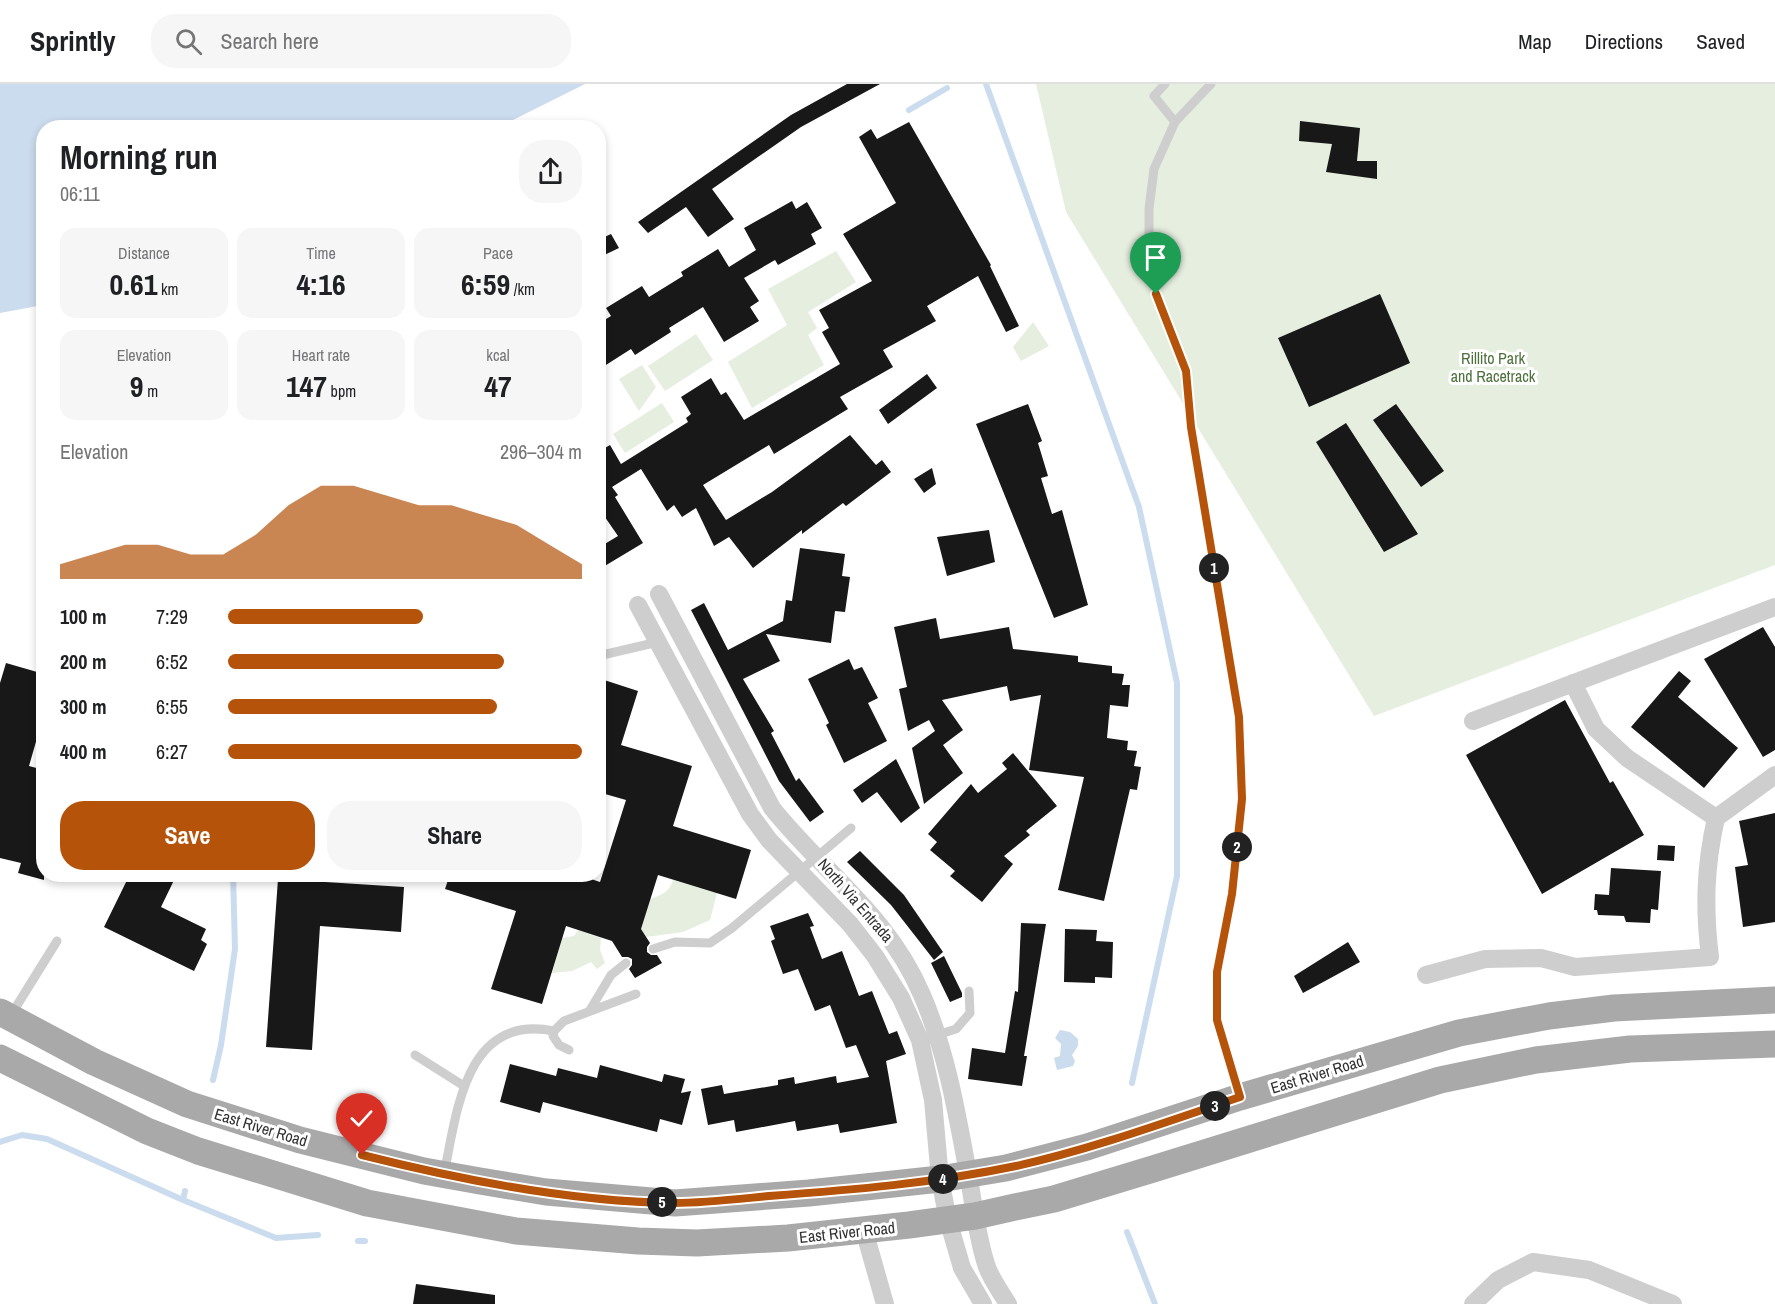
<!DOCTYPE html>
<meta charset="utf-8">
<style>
:root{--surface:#fff;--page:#f6f6f6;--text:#202124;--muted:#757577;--line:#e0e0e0;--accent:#b45309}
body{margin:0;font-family:"Archivo Narrow",sans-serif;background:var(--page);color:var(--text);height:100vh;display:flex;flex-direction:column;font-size:22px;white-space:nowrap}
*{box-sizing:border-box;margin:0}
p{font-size:20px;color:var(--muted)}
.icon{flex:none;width:33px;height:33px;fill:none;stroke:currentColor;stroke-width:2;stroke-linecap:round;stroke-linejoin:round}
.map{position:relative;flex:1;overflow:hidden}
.drawer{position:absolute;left:36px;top:36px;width:570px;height:762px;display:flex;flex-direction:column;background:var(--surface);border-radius:24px;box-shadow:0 3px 9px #0003}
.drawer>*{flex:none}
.pin{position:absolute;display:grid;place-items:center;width:51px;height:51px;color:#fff;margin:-62px -26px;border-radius:50% 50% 50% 0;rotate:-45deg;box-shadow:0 0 6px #0007}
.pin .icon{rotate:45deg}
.km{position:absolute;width:30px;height:30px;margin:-15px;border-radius:50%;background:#222;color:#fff;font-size:16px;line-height:30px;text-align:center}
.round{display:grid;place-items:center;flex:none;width:63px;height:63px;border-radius:24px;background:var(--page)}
.head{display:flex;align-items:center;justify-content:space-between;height:102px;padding:0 24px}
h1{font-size:33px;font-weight:700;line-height:45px}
.figures{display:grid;grid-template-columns:repeat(3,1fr);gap:9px;height:102px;padding:6px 24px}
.figures div{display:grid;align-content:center;border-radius:15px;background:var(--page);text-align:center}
.figures b{font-size:30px;font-weight:700}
.figures small{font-size:16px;font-weight:400}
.figures p{font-size:16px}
.chart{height:168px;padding:12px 24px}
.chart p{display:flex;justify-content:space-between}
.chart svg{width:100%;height:108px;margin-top:6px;fill:var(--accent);opacity:.7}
.action{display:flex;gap:12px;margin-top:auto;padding:12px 24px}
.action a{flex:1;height:69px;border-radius:24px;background:var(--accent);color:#fff;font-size:24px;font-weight:700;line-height:69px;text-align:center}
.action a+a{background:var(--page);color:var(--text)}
ul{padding:0 24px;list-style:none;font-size:20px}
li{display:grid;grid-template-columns:96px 72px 1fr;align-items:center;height:45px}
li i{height:15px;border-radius:8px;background:var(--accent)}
header{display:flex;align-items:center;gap:36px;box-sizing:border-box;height:84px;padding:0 30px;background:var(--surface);border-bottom:2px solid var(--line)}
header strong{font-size:28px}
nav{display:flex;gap:33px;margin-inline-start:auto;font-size:21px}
.search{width:420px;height:54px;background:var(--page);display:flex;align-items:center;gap:15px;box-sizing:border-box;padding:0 21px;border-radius:24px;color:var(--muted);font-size:22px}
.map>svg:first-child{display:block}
</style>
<header>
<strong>Sprintly</strong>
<div class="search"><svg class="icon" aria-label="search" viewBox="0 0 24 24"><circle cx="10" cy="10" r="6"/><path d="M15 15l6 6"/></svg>Search here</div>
<nav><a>Map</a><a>Directions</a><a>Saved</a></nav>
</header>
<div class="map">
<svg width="1775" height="1220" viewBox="0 0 1775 1220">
<rect width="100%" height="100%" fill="#fff"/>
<path fill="#e5eedf" d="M 1036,0 L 1775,0 L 1775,481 L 1374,632 L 1066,128 Z
M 836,167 L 856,198 L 808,228 L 817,244 L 808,251 L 824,281 L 752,324 L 728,278 L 787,241 L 768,205 Z
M 1033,238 L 1049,262 L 1021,277 L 1013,263 Z
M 696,250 L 713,276 L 665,307 L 648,282 Z
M 642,281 L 656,303 L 639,327 L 619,295 Z
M 662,319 L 674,338 L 625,369 L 613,350 Z
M 673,796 L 717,809 L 710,836 L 683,848 L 646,853 L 641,845 L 650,815 C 661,811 670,808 673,796 Z
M 578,846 L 601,854 L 600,866 L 605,879 L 597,885 L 591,878 L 572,887 L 552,889 L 562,854 L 574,852 Z"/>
<path fill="#cbdcee" d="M 0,0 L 585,0 L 499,43 L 44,44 L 43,221 L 0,229 Z
M 1060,946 L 1070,948 L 1078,955 L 1078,962 L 1072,971 L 1075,977 L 1073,982 L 1057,986 L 1054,974 L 1060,972 L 1061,960 L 1055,954 Z"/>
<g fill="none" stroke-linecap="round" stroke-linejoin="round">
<path stroke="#cbdcee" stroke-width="6" d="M 986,0 L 1139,423 L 1177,599 L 1177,792 L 1132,999
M 909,26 L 947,4
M 213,996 L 221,961 L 235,865 L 233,790
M 0,1058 L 22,1051 L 47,1055 L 183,1116 L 276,1154 L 318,1151
M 183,1116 L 185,1107
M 1127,1148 L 1155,1220
M 358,1157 L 365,1157"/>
</g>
<path fill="#181818" d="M 847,0 L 880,0 L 801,43 L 712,105 L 734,135 L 708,153 L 686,123 L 648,149 L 638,138 L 791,31 Z
M 1300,37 L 1360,44 L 1357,77 L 1377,77 L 1377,95 L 1326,88 L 1332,60 L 1299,57 Z
M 909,38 L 991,181 L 990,182 L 1019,242 L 1006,248 L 978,192 L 927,222 L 936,237 L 883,266 L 893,283 L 840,313 L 848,325 L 774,370 L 769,361 L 703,401 L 726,436 L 772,408 L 850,351 L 876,381 L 882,376 L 891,388 L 846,422 L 843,419 L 802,450 L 802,446 L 753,484 L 729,453 L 714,462 L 696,424 L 682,433 L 674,421 L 667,427 L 641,385 L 612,403 L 618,411 L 615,413 L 643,459 L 598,486 L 598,464 L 618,452 L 598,423 L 598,368 L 610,361 L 621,380 L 688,338 L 686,334 L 691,330 L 681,313 L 711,294 L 721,311 L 726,308 L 744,336 L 840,280 L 822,248 L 829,244 L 819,226 L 872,197 L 843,150 L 896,119 L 859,53 L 871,45 L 877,55 Z
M 792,117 L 796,125 L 807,118 L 822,144 L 811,150 L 816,160 L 778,181 L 775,176 L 744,194 L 759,217 L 750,223 L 759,237 L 724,258 L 703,223 L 669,244 L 671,248 L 635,271 L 631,265 L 598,286 L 598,240 L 611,232 L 606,224 L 642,202 L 649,213 L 683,192 L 681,188 L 718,165 L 729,183 L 756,166 L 744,144 Z
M 611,150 L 619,164 L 598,174 L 598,156 Z
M 1380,210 L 1410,279 L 1309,323 L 1278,254 Z
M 927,290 L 937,304 L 888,340 L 879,326 Z
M 1028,320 L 1042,357 L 1038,359 L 1048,392 L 1041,394 L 1052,430 L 1062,426 L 1088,521 L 1054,534 L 976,340 Z
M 1396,320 L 1444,387 L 1421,403 L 1373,336 Z
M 1346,339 L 1418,450 L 1384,468 L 1316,358 Z
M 932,384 L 936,400 L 924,409 L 914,395 Z
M 989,446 L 995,478 L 947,492 L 937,453 Z
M 800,464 L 845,470 L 842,492 L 850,493 L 845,528 L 835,527 L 831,559 L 766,550 L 780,577 L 743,595 L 774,647 L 771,649 L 796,697 L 799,694 L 824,728 L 810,738 L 779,697 L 691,526 L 704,519 L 728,566 L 783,537 L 786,516 L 792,517 Z
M 936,534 L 940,555 L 1009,543 L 1013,565 L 1078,572 L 1078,578 L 1112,582 L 1112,589 L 1124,590 L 1122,601 L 1130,601 L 1128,623 L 1110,621 L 1107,654 L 1128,657 L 1127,666 L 1137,667 L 1134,682 L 1141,683 L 1137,706 L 1130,705 L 1104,817 L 1058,806 L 1084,693 L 1029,686 L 1041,611 L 1010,617 L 1007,602 L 942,616 L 963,646 L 943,661 L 963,689 L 924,720 L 912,664 L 935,647 L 929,636 L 908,647 L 899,605 L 907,603 L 894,543 Z
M 1763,543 L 1775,563 L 1775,666 L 1763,673 L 1704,575 Z
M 849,575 L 854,586 L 862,583 L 878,614 L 868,619 L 887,657 L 844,679 L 826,641 L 829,639 L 808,595 Z
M 6,579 L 44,590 L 44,630 L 29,682 L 44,686 L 44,796 L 18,789 L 21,779 L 0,774 L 0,599 Z
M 1679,587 L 1691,597 L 1678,613 L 1738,664 L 1704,704 L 1631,643 Z
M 598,594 L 638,607 L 621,661 L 692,682 L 673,742 L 751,766 L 736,815 L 658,791 L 641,845 L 650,859 L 647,863 L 647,868 L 651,871 L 657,871 L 662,879 L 635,894 L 629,885 L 632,881 L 632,875 L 628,873 L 622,873 L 612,857 L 566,842 L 542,920 L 491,905 L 516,827 L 445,805 L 450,790 L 576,790 L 600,798 L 626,716 L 598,708 Z
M 1565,616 L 1610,699 L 1613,697 L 1644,751 L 1542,810 L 1466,671 Z
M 1013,669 L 1057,722 L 1026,747 L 1030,751 L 1004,772 L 1013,780 L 982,818 L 950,792 L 955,787 L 930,766 L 937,758 L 928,750 L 971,700 L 978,709 L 1007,685 L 1002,679 Z
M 896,675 L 920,724 L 901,739 L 877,708 L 862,719 L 853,706 Z
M 1775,729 L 1775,838 L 1743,843 L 1735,783 L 1748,781 L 1739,737 Z
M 1658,761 L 1675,762 L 1674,777 L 1657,776 Z
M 860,767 L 904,811 L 943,868 L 934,876 L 891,821 L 847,778 Z
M 1611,784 L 1661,787 L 1658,826 L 1651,825 L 1650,839 L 1626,838 L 1624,832 L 1598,831 L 1597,826 L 1594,826 L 1595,810 L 1609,811 Z
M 130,790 L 177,790 L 161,823 L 206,845 L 201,856 L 207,860 L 194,887 L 104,843 Z
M 278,795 L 404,803 L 401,848 L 320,842 L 312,966 L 266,963 Z
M 808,829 L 814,842 L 810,843 L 822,875 L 842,867 L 859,912 L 872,907 L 889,950 L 897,947 L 906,970 L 886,977 L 897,1039 L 840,1049 L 838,1040 L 797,1047 L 795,1037 L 736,1048 L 734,1036 L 708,1041 L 701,1005 L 722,1001 L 724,1010 L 778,1001 L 778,996 L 794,993 L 795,1000 L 836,992 L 837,999 L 869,993 L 856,961 L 846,964 L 830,921 L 815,927 L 798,885 L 783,890 L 771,857 L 775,855 L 770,842 Z
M 1021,839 L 1046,840 L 1024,972 L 1027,972 L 1022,1002 L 968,995 L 972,964 L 1005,969 L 1015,907 L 1018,908 Z
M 1065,845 L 1097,846 L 1096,857 L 1113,858 L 1112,894 L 1095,893 L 1095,899 L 1064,898 Z
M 1348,858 L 1360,878 L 1303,909 L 1294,892 Z
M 944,872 L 962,909 L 962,913 L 950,918 L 931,879 Z
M 510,980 L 556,992 L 558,984 L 597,994 L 600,981 L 662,998 L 664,990 L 685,995 L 681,1009 L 691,1007 L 682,1041 L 660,1035 L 657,1048 L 543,1018 L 540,1029 L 500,1018 Z
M 416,1200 L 495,1211 L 495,1220 L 413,1220 Z"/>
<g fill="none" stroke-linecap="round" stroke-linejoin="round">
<path stroke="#cecece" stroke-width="9" d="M 1165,0 L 1154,12 L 1175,38
M 1211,0 L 1175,38 L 1154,85 L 1149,125 L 1149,171 L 1156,210 L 1186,287 L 1191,343 L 1239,633 L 1242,715 L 1232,810 L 1217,888 L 1217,936 L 1240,1010
M 598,572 L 658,558
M 653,865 L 675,858 L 710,859 L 732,844 L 851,744
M 590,926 L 611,891 L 626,879
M 11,931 L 57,857
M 937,951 L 956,945 L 970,929 L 969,907
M 569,966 L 559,961 L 553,952 L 554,947 L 564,937 L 636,910
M 415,971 L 464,1002
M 444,1090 C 457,1028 465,929 554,947"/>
<path stroke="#cecece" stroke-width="18" d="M 659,510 L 772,724 C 824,789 888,831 922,911 C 948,971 958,1036 970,1100 C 974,1126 978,1155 986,1180 C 990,1194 1001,1208 1008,1220
M 638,521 L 750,730 L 769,756 L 850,840 L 875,872 L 901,914 L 920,956 L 933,1016 L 940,1095 L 948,1136 L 962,1184 L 983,1220
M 1573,599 L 1596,645 L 1627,674 L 1716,734
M 1473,637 L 1775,523
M 1426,891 L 1485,875 L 1541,874 L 1575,883 L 1710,873 C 1704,824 1705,783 1716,734 L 1775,691
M 864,1146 L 885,1220
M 1473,1220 L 1498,1196 L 1533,1178 L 1589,1186 L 1673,1220"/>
<path stroke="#a9a9a9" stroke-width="27" d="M 0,928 L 94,978 L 187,1020 L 300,1056 L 424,1087 L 480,1097 L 546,1108 L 675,1119 L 809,1109 L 940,1095 L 1006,1084 L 1087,1063 L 1240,1013 L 1459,949 L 1549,932 L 1614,924 L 1775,916
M 0,974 L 147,1047 L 198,1067 L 367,1119 L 516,1147 L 638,1157 L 697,1159 L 788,1154 L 909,1141 L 975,1132 L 1015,1123 L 1054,1115 L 1153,1085 L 1440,996 L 1536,976 L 1630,965 L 1775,960"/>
</g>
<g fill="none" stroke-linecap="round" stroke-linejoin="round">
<g stroke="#fff" stroke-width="12">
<path id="route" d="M 362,1071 C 461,1096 571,1118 674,1119 C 705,1119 738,1115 769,1112 C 851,1106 935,1099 1016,1082 C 1092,1065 1166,1038 1240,1013 L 1217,936 L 1217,888 L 1232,810 L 1242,715 L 1239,633 L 1191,343 L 1186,287 L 1156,210"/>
</g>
<use href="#route" stroke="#b45309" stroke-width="8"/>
</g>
<g text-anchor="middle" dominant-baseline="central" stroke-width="6" stroke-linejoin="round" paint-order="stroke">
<g font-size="16" fill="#4e703c" stroke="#fff">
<text x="1493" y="274">Rillito Park<tspan x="1493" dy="18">and Racetrack</tspan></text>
</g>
<g font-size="16" fill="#313131" stroke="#fff">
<text transform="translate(856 816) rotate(49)">North Via Entrada</text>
<text transform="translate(1317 990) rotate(-17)">East River Road</text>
<text transform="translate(261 1043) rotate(17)">East River Road</text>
<text transform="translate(847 1148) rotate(-6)">East River Road</text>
</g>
</g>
</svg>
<div class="pin" style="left:1156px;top:210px;background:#1e9e55"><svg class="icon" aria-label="arrive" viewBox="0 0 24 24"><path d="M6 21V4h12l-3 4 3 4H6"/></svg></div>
<div class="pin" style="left:362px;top:1071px;background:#d93025"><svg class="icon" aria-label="check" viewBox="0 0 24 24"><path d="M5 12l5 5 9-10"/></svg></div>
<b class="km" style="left:1214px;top:484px">1</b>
<b class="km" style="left:1237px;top:763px">2</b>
<b class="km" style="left:1215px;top:1022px">3</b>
<b class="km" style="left:943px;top:1095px">4</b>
<b class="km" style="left:662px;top:1118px">5</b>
<section class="drawer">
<div class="head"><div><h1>Morning run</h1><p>06:11</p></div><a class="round"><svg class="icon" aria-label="share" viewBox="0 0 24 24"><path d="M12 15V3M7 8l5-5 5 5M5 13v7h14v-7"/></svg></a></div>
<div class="figures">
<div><p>Distance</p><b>0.61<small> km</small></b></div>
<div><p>Time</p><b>4:16</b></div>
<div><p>Pace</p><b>6:59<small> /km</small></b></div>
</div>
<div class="figures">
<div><p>Elevation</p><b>9<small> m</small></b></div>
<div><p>Heart rate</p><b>147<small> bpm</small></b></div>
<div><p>kcal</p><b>47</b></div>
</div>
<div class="chart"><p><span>Elevation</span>296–304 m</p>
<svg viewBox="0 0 160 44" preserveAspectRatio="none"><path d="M0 44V38L10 34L20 30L30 30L40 34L50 34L60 26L70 14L80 6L90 6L100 10L110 14L120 14L130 18L140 22L150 30L160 38V44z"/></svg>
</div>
<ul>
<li><b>100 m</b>7:29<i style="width:55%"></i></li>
<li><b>200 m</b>6:52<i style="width:78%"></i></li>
<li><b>300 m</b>6:55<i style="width:76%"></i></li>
<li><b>400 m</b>6:27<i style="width:100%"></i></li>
</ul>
<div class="action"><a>Save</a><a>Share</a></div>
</section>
</div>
